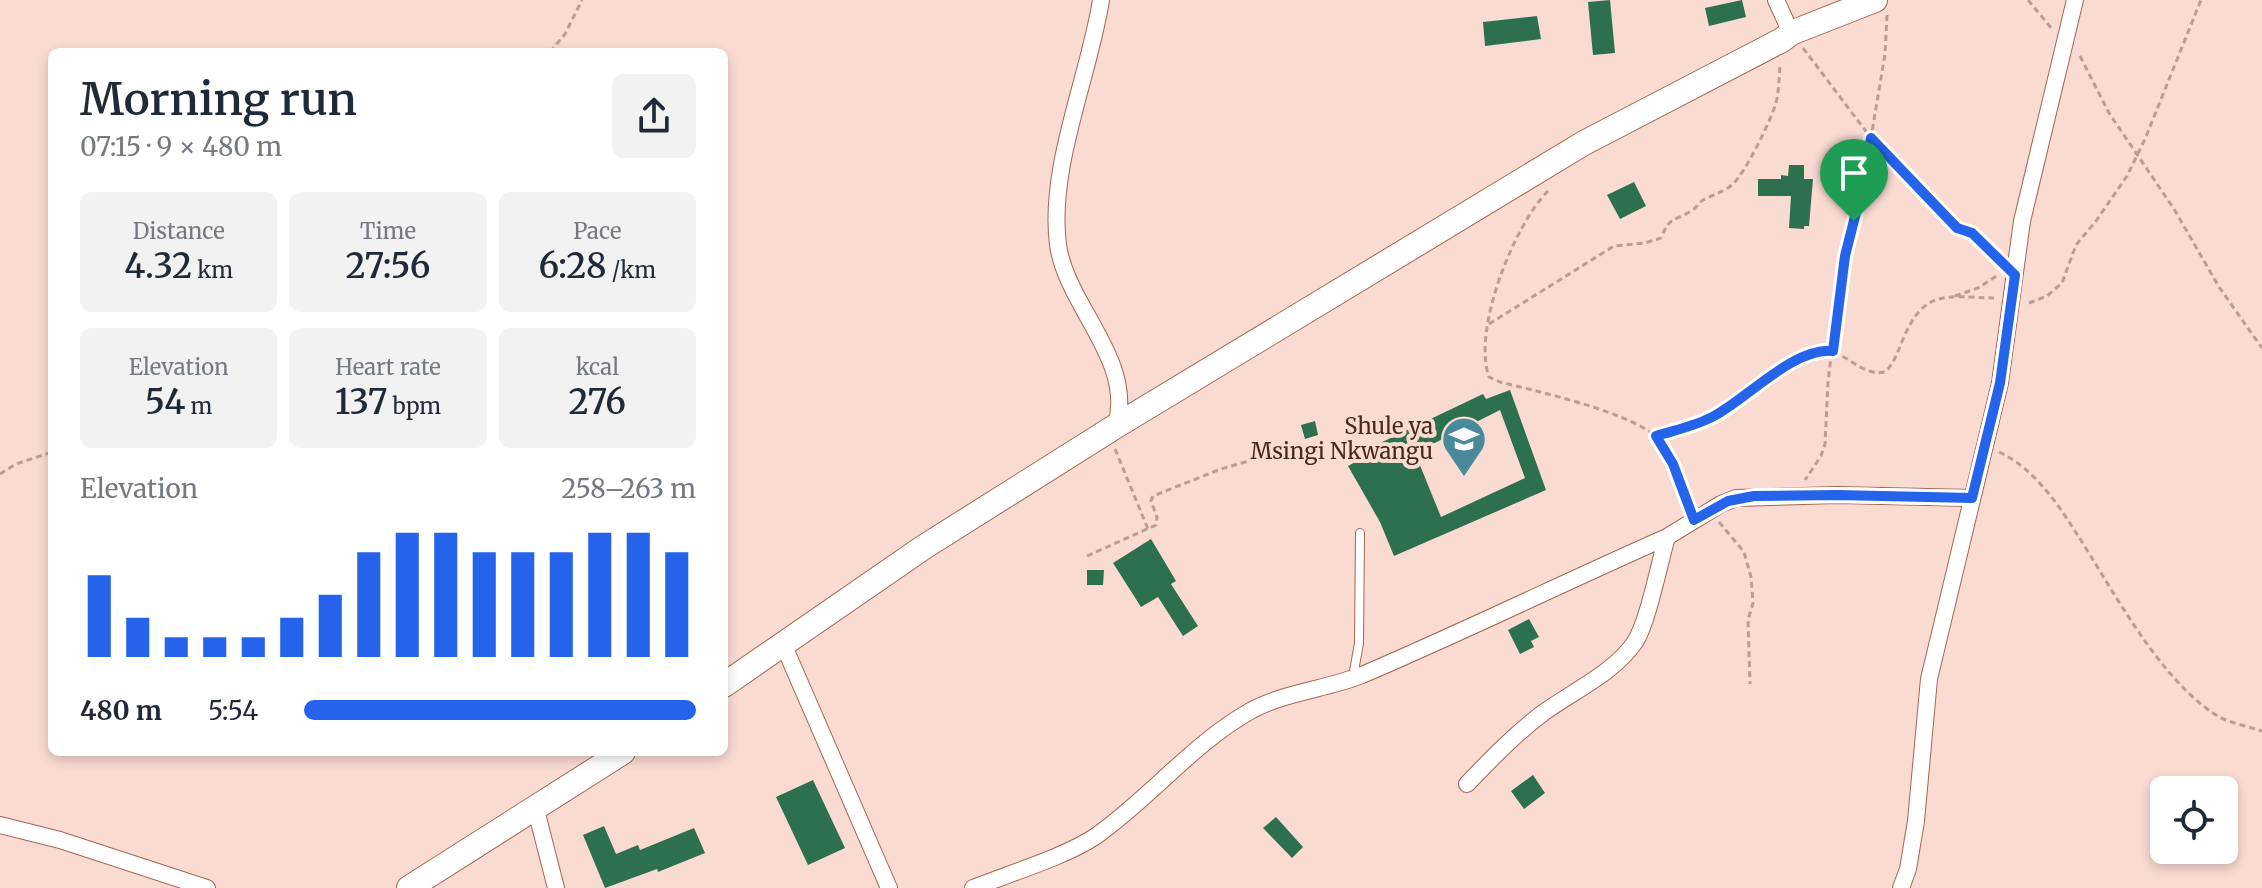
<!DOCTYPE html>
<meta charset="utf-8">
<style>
:root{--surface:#fff;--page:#f2f2f3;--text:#1f2937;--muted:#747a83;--accent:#2563eb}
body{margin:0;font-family:Merriweather,serif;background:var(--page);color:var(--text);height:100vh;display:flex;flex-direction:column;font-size:30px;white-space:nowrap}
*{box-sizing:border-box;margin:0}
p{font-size:26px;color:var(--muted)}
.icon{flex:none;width:44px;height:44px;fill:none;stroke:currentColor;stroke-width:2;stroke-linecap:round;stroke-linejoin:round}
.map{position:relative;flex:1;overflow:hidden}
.drawer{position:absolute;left:48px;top:48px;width:680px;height:708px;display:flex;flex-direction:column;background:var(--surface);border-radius:12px;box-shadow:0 4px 12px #0003}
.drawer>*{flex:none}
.controls{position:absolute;left:2150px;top:776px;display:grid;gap:16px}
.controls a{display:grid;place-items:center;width:88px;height:88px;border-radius:12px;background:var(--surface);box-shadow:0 4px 12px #0003;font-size:40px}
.pin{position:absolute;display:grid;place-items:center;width:68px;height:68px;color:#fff;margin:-82px -34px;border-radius:50% 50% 50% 0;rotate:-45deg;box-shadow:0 0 8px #0007}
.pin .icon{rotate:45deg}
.round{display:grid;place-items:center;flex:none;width:84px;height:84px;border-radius:12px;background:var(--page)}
.summary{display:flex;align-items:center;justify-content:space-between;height:136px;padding:0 32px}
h1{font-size:44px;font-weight:600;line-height:60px}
.metrics{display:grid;grid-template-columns:repeat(3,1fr);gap:12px;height:136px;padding:8px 32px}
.metrics div{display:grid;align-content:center;border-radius:12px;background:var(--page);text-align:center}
.metrics b{font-size:34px;font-weight:600}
.metrics small{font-size:22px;font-weight:400}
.metrics p{font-size:22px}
.chart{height:224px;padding:16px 32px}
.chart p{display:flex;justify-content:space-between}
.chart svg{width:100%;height:144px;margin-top:8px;stroke:var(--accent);stroke-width:6}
ul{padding:0 32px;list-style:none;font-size:26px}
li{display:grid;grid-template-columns:128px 96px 1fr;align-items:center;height:60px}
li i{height:20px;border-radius:10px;background:var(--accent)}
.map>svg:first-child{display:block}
</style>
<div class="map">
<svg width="2262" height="888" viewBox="0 0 2262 888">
<rect width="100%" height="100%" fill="#f9dbd2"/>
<path fill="#2d704d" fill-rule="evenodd" d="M 1610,0 L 1615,53 L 1593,55 L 1588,2 Z
M 1742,0 L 1746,17 L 1709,26 L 1705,8 Z
M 1537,16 L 1541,39 L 1485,46 L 1483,22 Z
M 1789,165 L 1804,165 L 1804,179 L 1813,179 L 1809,226 L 1804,226 L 1804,229 L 1789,228 L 1791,196 L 1758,196 L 1758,179 L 1781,179 L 1781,175 L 1788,176 Z
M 1634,182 L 1646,206 L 1620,219 L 1607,195 Z
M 1510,390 L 1546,490 L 1394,556 L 1380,522 L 1348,466 L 1381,448 L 1378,444 L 1483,394 L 1486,399 ZM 1500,410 L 1525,478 L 1441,517 L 1415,453 Z
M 1315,421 L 1318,435 L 1305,439 L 1301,425 Z
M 1151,539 L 1176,581 L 1171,584 L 1198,626 L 1183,636 L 1158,597 L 1141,607 L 1113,563 Z
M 1087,570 L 1104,570 L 1103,585 L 1087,585 Z
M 1529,619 L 1539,637 L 1531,641 L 1534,647 L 1520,654 L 1508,630 Z
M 1533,775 L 1545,793 L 1524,809 L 1511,791 Z
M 813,780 L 845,848 L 808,865 L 776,797 Z
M 1276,817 L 1303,847 L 1292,858 L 1263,828 Z
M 604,826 L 616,854 L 638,845 L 640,850 L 694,828 L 705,853 L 658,872 L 657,869 L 605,888 L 583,835 Z"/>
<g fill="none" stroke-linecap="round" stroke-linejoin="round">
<g stroke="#a56451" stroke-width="10">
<path id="lane" d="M 1353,677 L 1359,643 L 1360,533"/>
</g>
<g stroke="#a56451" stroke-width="18">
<path id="street" d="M 1101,0 C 1089,77 1048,167 1058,245 C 1067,307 1135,360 1116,426
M 1776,0 L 1791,33
M 784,646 L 889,888
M 1467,784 C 1491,759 1515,734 1543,713 C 1573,691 1613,674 1635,642 C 1648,622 1659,564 1667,537 L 1721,504 L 1736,498 L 1837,495 L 1972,498
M 536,810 L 556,888
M 0,825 L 60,840 L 207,888
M 973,888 C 1008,874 1067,856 1096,836 C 1151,797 1193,743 1252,710 C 1286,692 1327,689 1362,675 C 1465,631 1565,582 1667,537
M 1901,888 L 1908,869 L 1916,821 L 1929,679 L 2000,383 L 2022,221 L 2075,0"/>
</g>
<g stroke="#a56451" stroke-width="26">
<path id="secondary" d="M 724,685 L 924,547 L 1116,426 L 1584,143 L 1782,40 L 1791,33 L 1875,0
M 409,888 L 623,752"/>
</g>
<path stroke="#ba9d94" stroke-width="3" stroke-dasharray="6 4" stroke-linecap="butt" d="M 2028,0 L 2052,29
M 1887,15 L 1885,54 L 1871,138 L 1957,228 L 1972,233 L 2000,262
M 1803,48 L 1871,138 L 1838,296 L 1828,382 L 1825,444 L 1821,456 L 1805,480
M 550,52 L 565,34 L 582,0
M 2080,56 L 2109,113 L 2174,209 L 2219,287 L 2262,348
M 1548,191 C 1514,225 1472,330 1489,377 L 1500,382 C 1536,391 1634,413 1657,438 C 1673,456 1680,483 1688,505
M 1955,296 L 1978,288 L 1998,275
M 2029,303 L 2047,296 L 2062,283 L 2076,245 L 2096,221 L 2127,176 L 2145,139 L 2201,0
M 1489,324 L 1614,246 L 1645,243 L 1661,238 C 1670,216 1673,222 1691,211 C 1697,208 1699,201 1705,199 C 1715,194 1723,192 1732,185 C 1746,172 1770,122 1776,103 C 1779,91 1779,78 1780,66
M 1656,436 C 1681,428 1707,421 1730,407 C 1759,389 1787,356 1824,351 C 1843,348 1860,377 1885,372 C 1894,364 1898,351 1903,339 C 1925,288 1945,297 1994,298
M 1115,449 L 1148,529
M 1999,452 C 2033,468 2055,500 2075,531 C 2112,588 2158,678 2216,715 C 2229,723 2247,726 2262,731
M 0,474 L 16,464 L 52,452
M 1719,522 L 1744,552 L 1751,577 L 1753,603 L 1748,620 L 1750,684
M 1087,556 L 1156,525 L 1157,517 L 1151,501 L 1153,496 L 1221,469 L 1266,456"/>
<use href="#lane" stroke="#fff" stroke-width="8"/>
<use href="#street" stroke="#fff" stroke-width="16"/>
<use href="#secondary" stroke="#fff" stroke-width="24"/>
</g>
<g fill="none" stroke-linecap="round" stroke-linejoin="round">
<g stroke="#fff" stroke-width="16">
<path id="route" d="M 1871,138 L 1957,228 L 1972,233 L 2015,275 L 2000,383 L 1972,498 L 1837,495 L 1754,496 L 1728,501 L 1694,520 L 1673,464 L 1656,436 C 1675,430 1696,426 1714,416 C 1748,398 1794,347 1833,351 L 1845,256 L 1864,181 Z"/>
</g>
<use href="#route" stroke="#2563eb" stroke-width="10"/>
</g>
<defs>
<g id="school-pin" transform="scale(2.3)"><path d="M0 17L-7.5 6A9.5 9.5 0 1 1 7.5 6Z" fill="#48899b" stroke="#f9dbd2"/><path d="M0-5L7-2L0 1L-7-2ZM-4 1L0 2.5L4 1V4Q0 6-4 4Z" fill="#fff"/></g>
</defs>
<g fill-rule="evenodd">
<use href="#school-pin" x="1464" y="439"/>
</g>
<g text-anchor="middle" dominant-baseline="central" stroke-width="8" stroke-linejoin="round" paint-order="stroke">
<g font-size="22" fill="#462a21" stroke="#f9dbd2" text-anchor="end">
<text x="1433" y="426">Shule ya<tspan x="1433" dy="25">Msingi Nkwangu</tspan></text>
</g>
</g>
</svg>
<div class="controls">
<a><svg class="icon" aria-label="locate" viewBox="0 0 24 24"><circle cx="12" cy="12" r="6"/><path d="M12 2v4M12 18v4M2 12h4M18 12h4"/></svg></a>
</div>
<div class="pin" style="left:1854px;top:221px;background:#1e9e55"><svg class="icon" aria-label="arrive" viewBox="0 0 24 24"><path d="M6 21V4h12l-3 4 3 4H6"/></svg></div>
<section class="drawer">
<div class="summary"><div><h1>Morning run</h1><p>07:15 · 9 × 480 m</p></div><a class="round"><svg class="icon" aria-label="share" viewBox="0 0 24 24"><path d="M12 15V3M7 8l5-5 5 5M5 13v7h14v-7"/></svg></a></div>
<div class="metrics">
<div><p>Distance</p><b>4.32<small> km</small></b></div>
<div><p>Time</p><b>27:56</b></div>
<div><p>Pace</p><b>6:28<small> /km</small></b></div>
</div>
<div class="metrics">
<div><p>Elevation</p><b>54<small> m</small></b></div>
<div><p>Heart rate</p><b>137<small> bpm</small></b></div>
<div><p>kcal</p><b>276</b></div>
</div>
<div class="chart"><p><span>Elevation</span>258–263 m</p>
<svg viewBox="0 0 160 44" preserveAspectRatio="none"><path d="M5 44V19M15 44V32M25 44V38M35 44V38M45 44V38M55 44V32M65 44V25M75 44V12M85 44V6M95 44V6M105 44V12M115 44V12M125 44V12M135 44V6M145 44V6M155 44V12"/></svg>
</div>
<ul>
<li><b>480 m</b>5:54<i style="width:100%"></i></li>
</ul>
</section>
</div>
